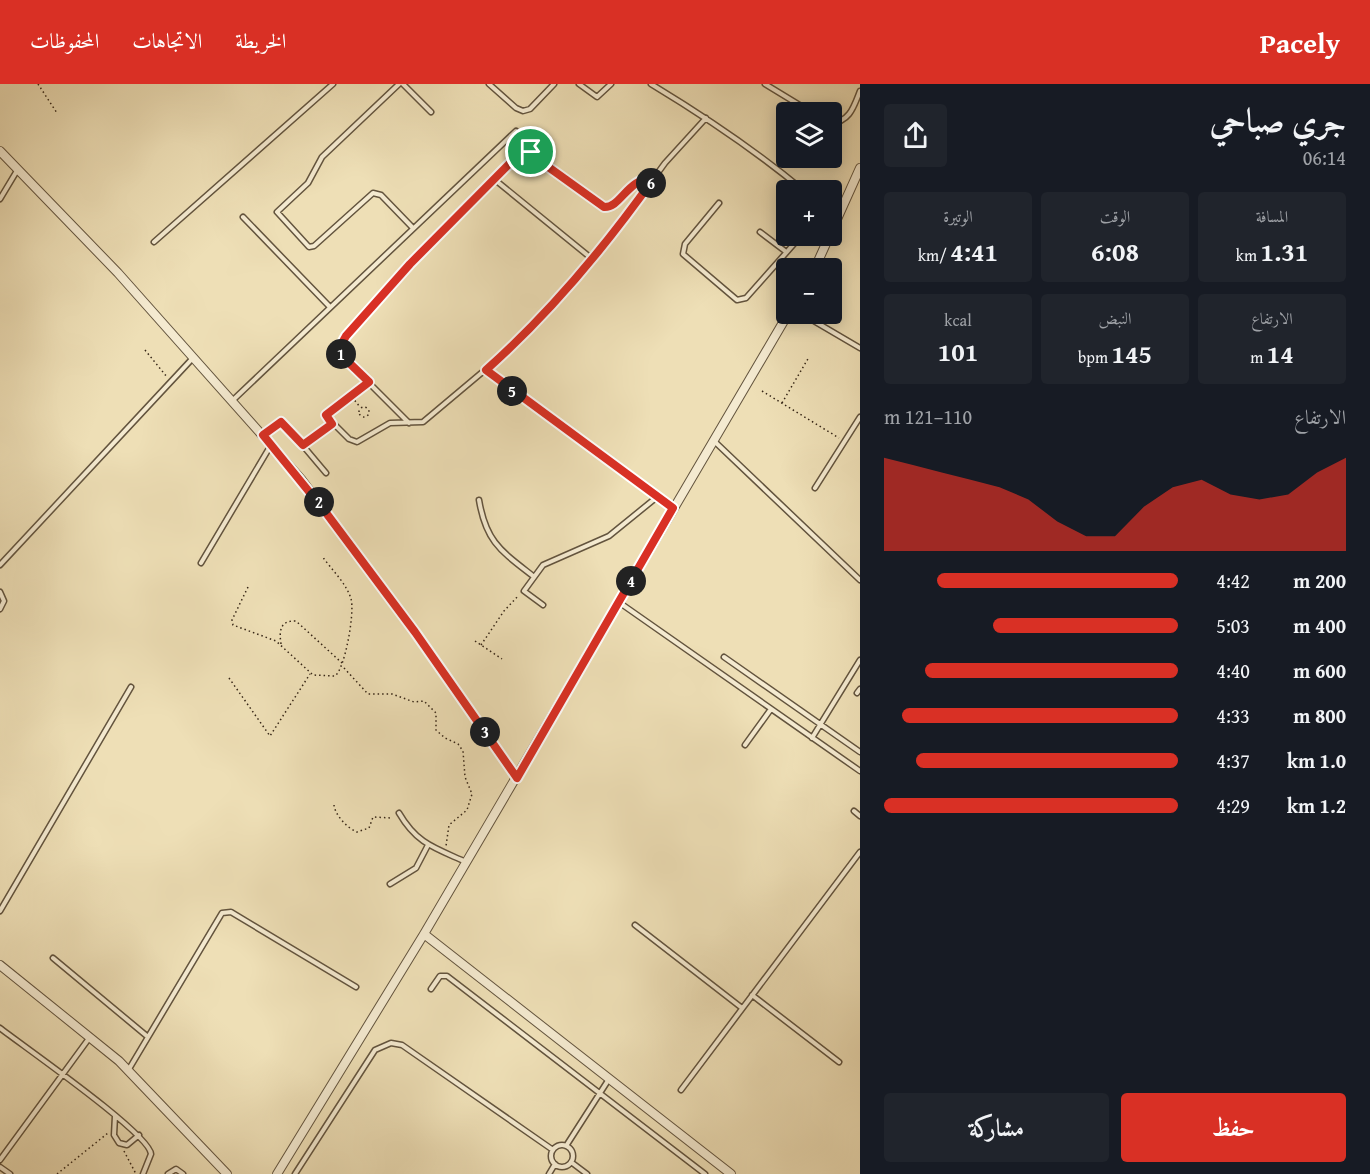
<!DOCTYPE html>
<html lang="ar">
<meta charset="utf-8">
<style>
:root{--surface:#171b24;--page:#20242c;--text:#f1f3f6;--muted:#9ea1a6;--accent:#d93025}
body{margin:0;font-family:"Gentium Book Plus",Amiri,serif;background:var(--page);color:var(--text);direction:rtl;height:100vh;display:flex;flex-direction:column;font-size:22px;white-space:nowrap}
*{box-sizing:border-box;margin:0}
p{font-size:20px;color:var(--muted)}
.icon{flex:none;width:33px;height:33px;fill:none;stroke:currentColor;stroke-width:2;stroke-linecap:round;stroke-linejoin:round}
.map{position:relative;flex:1;overflow:hidden;direction:ltr}
.drawer{display:flex;flex-direction:column;background:var(--surface);width:510px}
.drawer>*{flex:none}
.fabs{position:absolute;left:776px;top:18px;display:grid;gap:12px}
.fabs a{display:grid;place-items:center;width:66px;height:66px;border-radius:6px;background:var(--surface);box-shadow:0 3px 15px #0003;font-size:30px}
.pin{position:absolute;display:grid;place-items:center;width:51px;height:51px;color:#fff;margin:-26px;border:3px solid #fff;border-radius:50%;box-shadow:0 2px 6px #0007}
.km{position:absolute;width:30px;height:30px;margin:-15px;border-radius:50%;background:#222;color:#fff;font-size:16px;line-height:30px;text-align:center}
.round{display:grid;place-items:center;flex:none;width:63px;height:63px;border-radius:6px;background:var(--page)}
.overview{display:flex;align-items:center;justify-content:space-between;height:102px;padding:0 24px}
h1{font-size:33px;font-weight:600;line-height:45px}
.figures{display:grid;grid-template-columns:repeat(3,1fr);gap:9px;height:102px;padding:6px 24px}
.figures div{display:grid;align-content:center;border-radius:6px;background:var(--page);text-align:center}
.figures b{font-size:26px;font-weight:600}
.figures small{font-size:16px;font-weight:400}
.figures p{font-size:16px}
.chart{height:168px;padding:12px 24px}
.chart p{display:flex;justify-content:space-between}
.chart svg{width:100%;height:108px;margin-top:6px;fill:var(--accent);opacity:.7}
.cta{display:flex;gap:12px;margin-top:auto;padding:12px 24px}
.cta a{flex:1;height:69px;border-radius:6px;background:var(--accent);color:#fff;font-size:24px;font-weight:600;line-height:69px;text-align:center}
.cta a+a{background:var(--page);color:var(--text)}
ul{padding:0 24px;list-style:none;font-size:20px}
li{display:grid;grid-template-columns:96px 72px 1fr;align-items:center;height:45px}
li i{height:15px;border-radius:8px;background:var(--accent)}
header{display:flex;align-items:center;gap:36px;box-sizing:border-box;height:84px;padding:0 30px;background:var(--accent);color:#fff}
header strong{font-size:28px}
nav{display:flex;gap:33px;margin-inline-start:auto;font-size:21px}
main{display:flex;flex:1;min-height:0}
.map>svg:first-child{display:block}
</style>
<header>
<strong>Pacely</strong>
<nav><a>الخريطة</a><a>الاتجاهات</a><a>المحفوظات</a></nav>
</header>
<main>
<section class="drawer">
<div class="overview"><div><h1>جري صباحي</h1><p>06:14</p></div><a class="round"><svg class="icon" aria-label="share" viewBox="0 0 24 24"><path d="M12 15V3M7 8l5-5 5 5M5 13v7h14v-7"/></svg></a></div>
<div class="figures">
<div><p>المسافة</p><b>1.31<small> km</small></b></div>
<div><p>الوقت</p><b>6:08</b></div>
<div><p>الوتيرة</p><b>4:41<small> /km</small></b></div>
</div>
<div class="figures">
<div><p>الارتفاع</p><b>14<small> m</small></b></div>
<div><p>النبض</p><b>145<small> bpm</small></b></div>
<div><p>kcal</p><b>101</b></div>
</div>
<div class="chart"><p><span>الارتفاع</span>110–121 m</p>
<svg viewBox="0 0 160 44" preserveAspectRatio="none"><path d="M0 44V6L10 9L20 12L30 15L40 18L50 23L60 32L70 38L80 38L90 26L100 18L110 15L120 21L130 23L140 21L150 12L160 6V44z"/></svg>
</div>
<ul>
<li><b>200 m</b>4:42<i style="width:82%"></i></li>
<li><b>400 m</b>5:03<i style="width:63%"></i></li>
<li><b>600 m</b>4:40<i style="width:86%"></i></li>
<li><b>800 m</b>4:33<i style="width:94%"></i></li>
<li><b>1.0 km</b>4:37<i style="width:89%"></i></li>
<li><b>1.2 km</b>4:29<i style="width:100%"></i></li>
</ul>
<div class="cta"><a>حفظ</a><a>مشاركة</a></div>
</section>
<div class="map">
<svg width="860" height="1090" viewBox="0 0 860 1090">
<rect width="100%" height="100%" fill="#eedfb6"/>
<filter id="stains"><feTurbulence type="fractalNoise" baseFrequency=".00333" numOctaves="4"/><feColorMatrix values="0 0 0 0 .2 0 0 0 0 .09 0 0 0 0 .02 0 0 0 .5 -.17"/></filter>
<radialGradient id="worn" r=".72"><stop offset=".6" stop-color="#630" stop-opacity="0"/><stop offset="1" stop-color="#630" stop-opacity=".3"/></radialGradient>
<g fill="none" stroke-linecap="round" stroke-linejoin="round">
<g stroke="#63543e" stroke-width="7">
<path id="service" d="M 399,0 L 322,73 L 308,99 L 277,128 L 309,163 L 314,162 L 373,109 L 381,111 L 412,143
M 403,0 L 431,28
M 489,0 L 516,24 L 523,27 L 530,25 L 554,0
M 579,0 L 597,13 L 611,0
M 651,0 C 704,32 755,66 803,106
M 765,0 L 811,28
M 831,39 C 850,38 854,22 860,7
M 494,95 L 591,174
M 0,115 L 18,85
M 719,119 L 685,160 L 683,170 L 737,216 L 746,214 L 801,152
M 831,127 L 839,132
M 243,133 L 329,222
M 760,148 L 785,167
M 154,158 L 333,0
M 802,230 L 860,264
M 486,286 L 672,424
M 232,317 L 516,47
M 409,339 L 343,273 L 341,261 L 367,228 L 410,180 L 507,81
M 263,351 L 279,338 L 283,338 L 326,389
M 713,356 L 860,496
M 303,361 L 329,340 L 335,341 L 349,355 L 357,358 L 390,339 L 423,338 L 498,275 L 541,233 L 627,131 L 665,79 L 706,34
M 815,404 L 860,333
M 479,416 C 486,458 501,467 533,492
M 201,479 L 271,361
M 0,481 L 192,275
M 0,508 L 4,517 L 0,525
M 620,519 L 860,687
M 543,521 L 524,507 L 543,481 L 609,452 L 657,413
M 724,573 L 860,668
M 857,609 L 860,605
M 812,654 L 860,576
M 745,661 L 771,625
M 854,727 L 860,732
M 399,729 C 417,760 435,764 466,778
M 390,800 L 416,784 L 428,761
M 0,827 L 131,603
M 635,841 L 742,924
M 53,874 L 148,953
M 431,905 L 440,892 L 447,892 L 705,1090
M 752,911 L 839,978
M 0,944 C 23,962 150,1050 151,1070 L 143,1090
M 129,985 L 222,829 L 231,828 L 356,903
M 681,1006 L 860,768
M 115,1032 L 114,1051 L 119,1059 L 127,1061 L 139,1051
M551 1072a11 11 0 1 1 22 0a11 11 0 1 1-22 0Z
M 566,1062 L 609,995
M 0,1076 L 90,953
M 571,1078 L 587,1090
M 0,1083 L 10,1090
M 168,1090 L 176,1085 L 183,1090
M 295,1090 L 375,966 L 391,959 L 402,961 L 553,1066
M 549,1090 L 555,1080"/>
</g>
<g stroke="#63543e" stroke-width="10">
<path id="minor" d="M 0,67 L 118,189 L 301,395 L 415,548 L 517,694
M 815,184 L 860,84
M 424,850 L 731,1090
M 0,881 L 119,977 L 227,1090
M 277,1090 L 424,850 L 788,230"/>
</g>
<path stroke="#352516" stroke-width="1.5" stroke-dasharray="1.5 3" stroke-linecap="butt" d="M 38,0 L 57,29
M 512,77 L 521,68 L 528,67 L 606,124 L 611,122 L 631,101 L 645,95
M 145,266 L 167,293
M 762,307 L 839,354
M 352,313 L 360,323
M 782,319 L 809,273
M359 328a5 5 0 1 1 10 0a5 5 0 1 1-10 0Z
M 326,333 L 363,303
M 248,503 L 232,536 L 233,541 L 276,557 L 313,591 L 335,592 C 345,585 355,528 351,515 C 347,500 331,485 322,472
M 475,557 L 502,575
M 281,560 C 279,547 280,536 296,537 L 342,579
M 481,561 L 504,527 L 519,511
M 344,584 L 368,610 L 392,610 L 414,618 L 424,617 L 436,629 L 436,646 L 445,654 L 458,660 L 463,667 L 465,693 L 472,710 L 467,726 L 449,741 L 446,762
M 229,594 L 270,652 L 310,590
M 334,721 C 335,731 347,744 357,748 L 369,744 L 373,733 L 392,734
M 124,1067 L 136,1090
M 57,1090 L 108,1049"/>
<use href="#service" stroke="#f4ead0" stroke-width="4"/>
<use href="#minor" stroke="#f4ead0" stroke-width="8"/>
</g>
<g fill="none" stroke-linecap="round" stroke-linejoin="round">
<g stroke="#fff" stroke-width="12">
<path id="route" d="M 526,67 L 604,123 C 621,124 627,94 654,94 C 605,163 549,230 486,286 L 673,424 L 517,694 L 415,548 L 324,426 L 263,351 L 281,338 L 303,361 L 332,340 L 326,331 L 369,298 L 341,271 L 341,261 L 346,252 L 410,180 L 520,69 Z"/>
</g>
<use href="#route" stroke="#d93025" stroke-width="8"/>
</g>
<rect width="100%" height="100%" filter="url(#stains)"/>
<rect width="100%" height="100%" fill="url(#worn)"/>
</svg>
<div class="fabs">
<a><svg class="icon" aria-label="layers" viewBox="0 0 24 24"><path d="M12 4l9 5-9 5-9-5zM3 14l9 5 9-5"/></svg></a>
<a>+</a>
<a>−</a>
</div>
<div class="pin" style="left:531px;top:68px;background:#1e9e55"><svg class="icon" aria-label="arrive" viewBox="0 0 24 24"><path d="M6 21V4h12l-3 4 3 4H6"/></svg></div>
<b class="km" style="left:341px;top:270px">1</b>
<b class="km" style="left:319px;top:418px">2</b>
<b class="km" style="left:485px;top:648px">3</b>
<b class="km" style="left:631px;top:497px">4</b>
<b class="km" style="left:512px;top:307px">5</b>
<b class="km" style="left:651px;top:99px">6</b>
</div>
</main>
